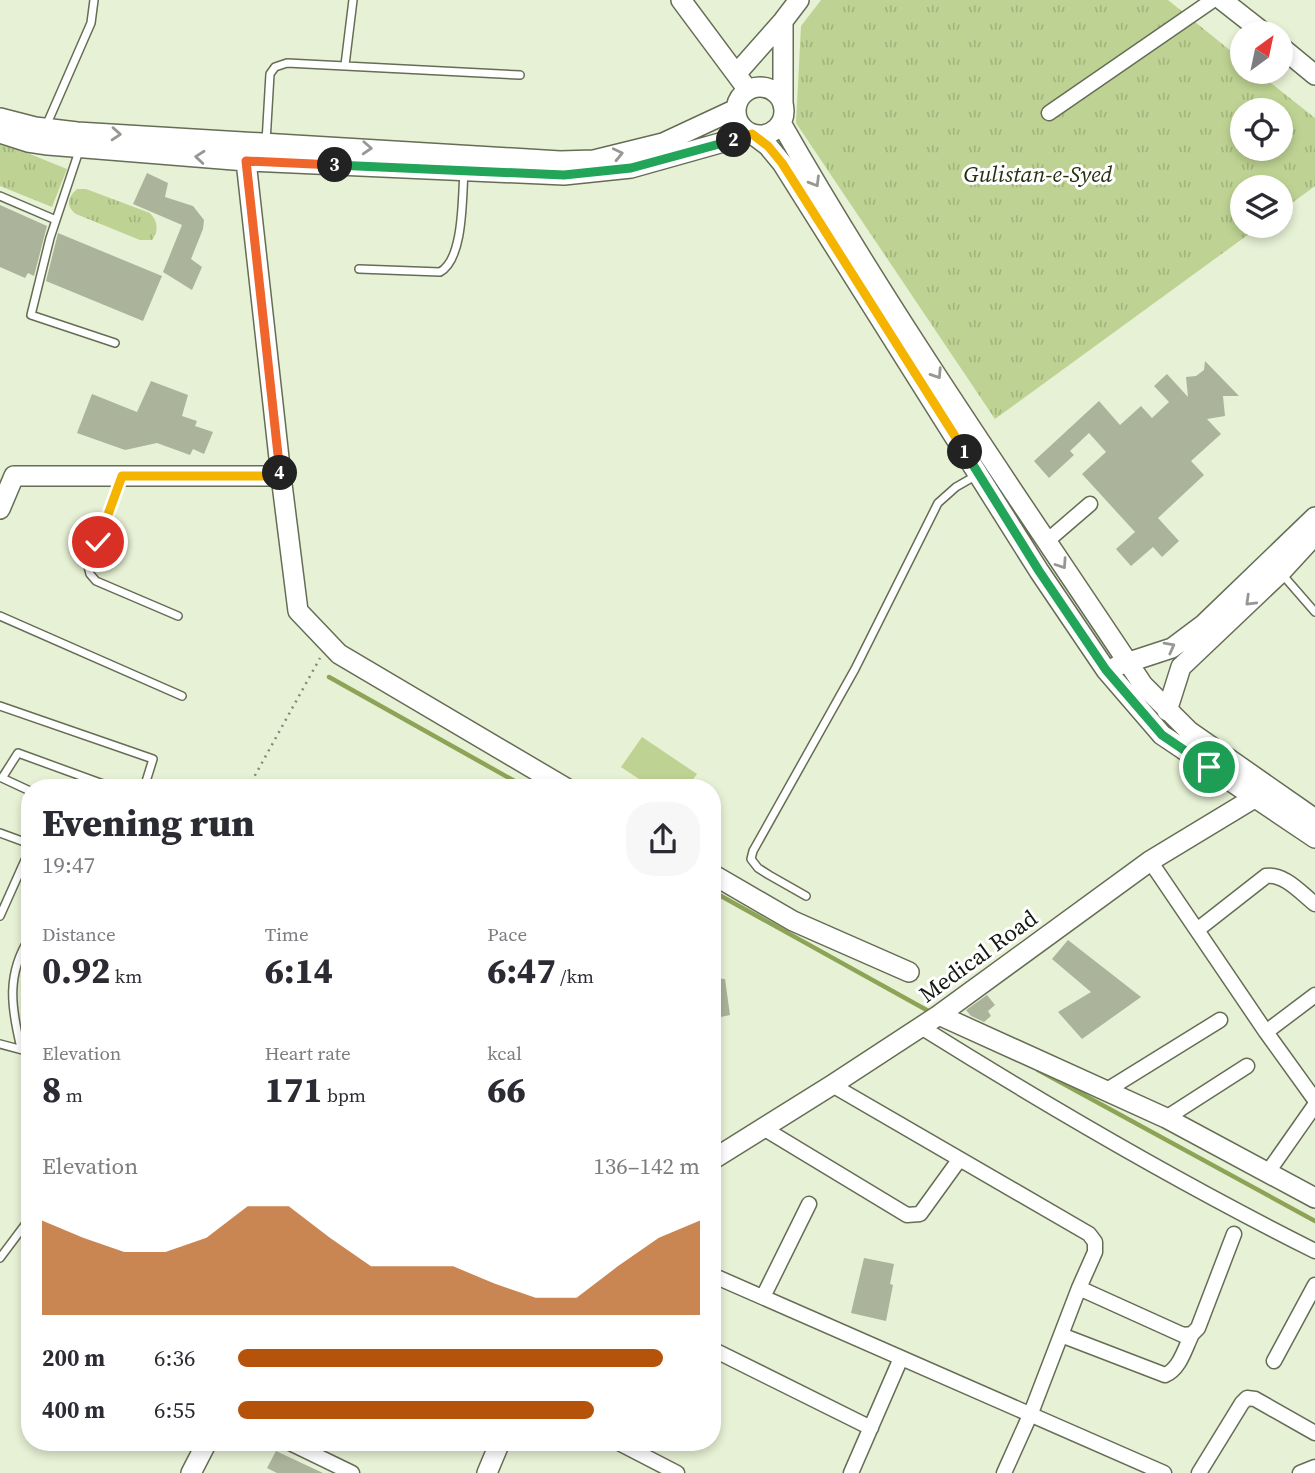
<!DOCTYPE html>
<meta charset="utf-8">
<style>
:root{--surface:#fff;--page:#f7f7f7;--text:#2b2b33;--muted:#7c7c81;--accent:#b45309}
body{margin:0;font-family:"Source Serif 4",serif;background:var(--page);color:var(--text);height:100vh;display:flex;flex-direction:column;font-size:26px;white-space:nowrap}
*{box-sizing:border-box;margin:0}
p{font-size:23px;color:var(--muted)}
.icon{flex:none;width:38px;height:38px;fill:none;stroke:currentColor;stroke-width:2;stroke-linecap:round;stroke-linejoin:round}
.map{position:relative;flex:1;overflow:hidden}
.details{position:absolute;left:21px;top:779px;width:700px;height:672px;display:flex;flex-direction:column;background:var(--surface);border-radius:28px;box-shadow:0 4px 10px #0003}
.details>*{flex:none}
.needle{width:46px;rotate:33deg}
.fabs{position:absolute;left:1230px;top:21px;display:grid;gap:14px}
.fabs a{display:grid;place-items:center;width:63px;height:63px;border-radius:50%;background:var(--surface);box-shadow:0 4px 10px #0003;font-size:35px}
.pin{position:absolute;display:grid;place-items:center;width:60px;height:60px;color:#fff;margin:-30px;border:4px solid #fff;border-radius:50%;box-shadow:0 2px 7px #0007}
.km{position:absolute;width:35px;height:35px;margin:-18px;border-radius:50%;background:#222;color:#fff;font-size:19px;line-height:35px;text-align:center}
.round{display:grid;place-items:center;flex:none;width:74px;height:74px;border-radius:28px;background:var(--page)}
.overview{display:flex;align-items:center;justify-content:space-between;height:119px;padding:0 21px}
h1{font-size:38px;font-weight:800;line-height:52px}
.figures{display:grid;grid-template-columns:repeat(3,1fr);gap:10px;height:119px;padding:7px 21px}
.figures div{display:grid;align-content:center}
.figures b{font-size:35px;font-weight:800}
.figures small{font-size:19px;font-weight:400}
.figures p{font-size:19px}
.chart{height:196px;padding:14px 21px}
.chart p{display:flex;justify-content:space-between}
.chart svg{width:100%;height:126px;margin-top:7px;fill:var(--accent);opacity:.7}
ul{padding:0 21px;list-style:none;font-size:23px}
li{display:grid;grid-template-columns:112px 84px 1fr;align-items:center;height:52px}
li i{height:18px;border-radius:9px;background:var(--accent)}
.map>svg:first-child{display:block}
</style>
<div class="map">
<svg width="1315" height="1473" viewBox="0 0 1315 1473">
<defs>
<pattern id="grass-tufts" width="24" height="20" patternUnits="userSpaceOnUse" patternTransform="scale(1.75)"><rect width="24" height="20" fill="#bed393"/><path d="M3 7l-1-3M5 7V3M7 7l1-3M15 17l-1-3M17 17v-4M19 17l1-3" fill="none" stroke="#a3b57e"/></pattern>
</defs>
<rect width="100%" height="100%" fill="#e7f1d5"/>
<path fill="url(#grass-tufts)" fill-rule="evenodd" d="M 821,0 L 1168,0 L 1242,60 L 1242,72 L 1257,72 L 1315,118 L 1315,186 L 1281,211 L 1281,187 L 1242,187 L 1242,226 L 1260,226 L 995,419 L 796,123 L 801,26 ZM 1242,110 L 1281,110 L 1281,149 L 1242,149 Z
M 0,142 L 67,169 L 52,207 L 0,186 Z
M 77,189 L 86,189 L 150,213 C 158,222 159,230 152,240 L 140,240 L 76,214 C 65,206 68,197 77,189 Z"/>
<path fill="#bed393" d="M 642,737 L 697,774 L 687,787 L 651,787 L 621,767 Z"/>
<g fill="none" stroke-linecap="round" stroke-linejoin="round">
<path stroke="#8da457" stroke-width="4.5" d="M 329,677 L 527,788
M 712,891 L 932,1013
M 1038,1070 L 1315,1221"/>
</g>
<path fill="#abb49a" d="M 147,173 L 168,183 L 165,197 L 193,206 L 204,220 L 203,229 L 191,259 L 202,267 L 192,290 L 163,272 L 182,225 L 133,204 Z
M 0,205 L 47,226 L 34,276 L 28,273 L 25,278 L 0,267 Z
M 58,233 L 162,276 L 143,321 L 46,281 Z
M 1205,361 L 1239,396 L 1223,396 L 1225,416 L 1207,419 L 1221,434 L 1191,461 L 1204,475 L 1158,518 L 1179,541 L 1162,557 L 1153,547 L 1131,566 L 1116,549 L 1135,532 L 1082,474 L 1106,452 L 1089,433 L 1070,451 L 1074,455 L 1049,478 L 1034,461 L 1099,401 L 1120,425 L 1141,406 L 1152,418 L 1169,402 L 1154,386 L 1167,374 L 1188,397 L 1186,377 L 1196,376 L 1204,370 Z
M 151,381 L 188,395 L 182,416 L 197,421 L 195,426 L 213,432 L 204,454 L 193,449 L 190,455 L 157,443 L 125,450 L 77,433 L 92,394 L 137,412 Z
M 1068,940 L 1141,997 L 1082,1039 L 1058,1012 L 1091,992 L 1052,959 Z
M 712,978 L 725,979 L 730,1015 L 712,1019 Z
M 987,995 L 995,1005 L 988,1011 L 991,1016 L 984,1022 L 971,1016 L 966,1010 Z
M 864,1258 L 894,1264 L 890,1284 L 893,1285 L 886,1321 L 851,1313 Z
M 276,1451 L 323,1473 L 277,1473 L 267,1468 Z"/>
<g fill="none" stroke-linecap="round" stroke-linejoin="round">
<g stroke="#656d55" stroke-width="10">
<path id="lane" d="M 345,65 L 353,0
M 46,126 L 91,23 L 94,0
M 266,142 L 270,74 L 275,67 L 287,63 L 520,75
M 79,151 L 50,238 L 31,315 L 115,343
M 0,196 L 56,220
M 359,269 L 440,272 C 464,259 462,197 464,171
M 122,477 L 88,566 L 90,574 L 96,581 L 178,616
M 1281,573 L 1315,612
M 0,616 L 182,696
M 0,706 L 153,759 L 144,788
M 30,791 L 2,778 L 18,753 L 114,788
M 0,833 L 30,844
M 806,896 L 769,875 L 758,868 L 751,859 L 753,851 L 855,669 L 938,503 L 956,487 L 977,475
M 0,916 L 30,849
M 0,1044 L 30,1052
M 21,1048 C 11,1007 6,974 30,937
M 0,1258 L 30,1218"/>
</g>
<g stroke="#656d55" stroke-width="17">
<path id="street" d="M 1049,113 L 1213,0
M 1047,541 L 1090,504
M 1150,861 L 1266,1032 L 1315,1100
M 1197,930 L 1266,876 C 1284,873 1301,893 1315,904
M 921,1027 C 1049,1107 1179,1183 1315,1251
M 1266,1032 L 1315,995
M 832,1085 L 1089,1234 L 1095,1242 L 1095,1252 L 1079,1288
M 1107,1090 L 1220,1020
M 1166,1118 L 1247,1066
M 763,1128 L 907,1215 L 920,1214 L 959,1160
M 1268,1172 L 1315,1105
M 712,1275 L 1164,1473
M 763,1297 L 809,1204
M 1061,1335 L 1165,1375 C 1180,1369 1185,1348 1192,1334
M 712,1349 L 871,1428
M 1274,1361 L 1315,1285
M 288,1442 L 352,1473
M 617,1442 L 677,1473
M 851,1473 L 901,1358
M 1004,1473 L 1031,1413 L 1079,1288 L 1183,1335 L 1192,1334 L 1198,1328 L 1234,1234
M 1199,1473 L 1242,1403 L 1247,1398 L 1255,1399 L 1315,1433
M 1300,1473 L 1315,1467"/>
</g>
<g stroke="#656d55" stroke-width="22">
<path id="secondary" d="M 681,0 L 748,90
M 1222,0 L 1264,33
M 1281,47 L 1315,75
M 737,73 L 783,21 L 799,0
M736 111a24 24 0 1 1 48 0a24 24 0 1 1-48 0Z
M 783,105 L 783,21
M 0,118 L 35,127 L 77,132 L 560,161 L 594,160 L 663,143 L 736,109
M 781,123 C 891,316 1020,500 1143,685 L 1189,731 L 1315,819
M 0,133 L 28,142 L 48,145 L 246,161 L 564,175 L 631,168 L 752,134 L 768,146 L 782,163 L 1039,571 L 1106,670 L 1162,735 L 1315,838
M 281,476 L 298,611 L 339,654 L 566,788
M 0,509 L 14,476 L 281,476 L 246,161
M 1117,666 L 1172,648 L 1204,624 L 1315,517
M 1167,711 L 1181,667 L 1280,573 L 1315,535
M 712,874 L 793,921 L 909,972
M 939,1015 L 1166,1118 L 1315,1198
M 712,1160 L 832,1085 L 939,1015 L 1150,861 L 1264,792
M 191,1473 L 207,1442
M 487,1473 L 500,1442"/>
</g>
<path stroke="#828875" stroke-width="2.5" stroke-dasharray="2 5" stroke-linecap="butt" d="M 248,788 L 320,658"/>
<use href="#lane" stroke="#fff" stroke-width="7"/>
<use href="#street" stroke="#fff" stroke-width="14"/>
<use href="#secondary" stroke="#fff" stroke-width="19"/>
</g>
<defs><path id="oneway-chevron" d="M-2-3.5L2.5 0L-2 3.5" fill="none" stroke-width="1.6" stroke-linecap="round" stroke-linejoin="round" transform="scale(1.75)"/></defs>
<g stroke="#969893">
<use href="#oneway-chevron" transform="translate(116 134) rotate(4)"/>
<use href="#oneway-chevron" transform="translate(367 148) rotate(3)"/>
<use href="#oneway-chevron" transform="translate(618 154) rotate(-13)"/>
<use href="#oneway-chevron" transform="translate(200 157) rotate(-175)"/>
<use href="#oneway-chevron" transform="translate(815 182) rotate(59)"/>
<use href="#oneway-chevron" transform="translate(937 374) rotate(57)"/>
<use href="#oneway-chevron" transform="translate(1062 564) rotate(56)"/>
<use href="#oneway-chevron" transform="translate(1250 601) rotate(136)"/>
<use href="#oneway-chevron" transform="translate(1170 647) rotate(-28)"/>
</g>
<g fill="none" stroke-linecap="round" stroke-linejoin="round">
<g stroke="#fff" stroke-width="14">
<path id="split-1" d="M 965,452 L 1039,571 L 1106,670 L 1162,735 L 1209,767"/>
</g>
<g stroke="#fff" stroke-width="14">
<path id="split-2" d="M 734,140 L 752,134 L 768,146 L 782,163 L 965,452"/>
</g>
<g stroke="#fff" stroke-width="14">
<path id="split-3" d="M 335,165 L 564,175 L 631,168 L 734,140"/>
</g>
<g stroke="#fff" stroke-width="14">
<path id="split-4" d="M 280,473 L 246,161 L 335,165"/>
</g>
<g stroke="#fff" stroke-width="14">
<path id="split-5" d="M 98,542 L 122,476 L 281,476 L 280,473"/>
</g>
<use href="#split-1" stroke="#22a559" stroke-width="9"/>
<use href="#split-2" stroke="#f5b400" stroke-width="9"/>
<use href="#split-3" stroke="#22a559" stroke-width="9"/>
<use href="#split-4" stroke="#f0652b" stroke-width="9"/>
<use href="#split-5" stroke="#f5b400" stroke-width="9"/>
</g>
<g text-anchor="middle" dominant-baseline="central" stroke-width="6" stroke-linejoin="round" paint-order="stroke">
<g font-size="23" font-style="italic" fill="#262f0e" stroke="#fff">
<text x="1038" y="174">Gulistan-e-Syed</text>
</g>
<g font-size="23" fill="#16190f" stroke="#fff">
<text transform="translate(978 956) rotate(-36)">Medical Road</text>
</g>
</g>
</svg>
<div class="fabs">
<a><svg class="needle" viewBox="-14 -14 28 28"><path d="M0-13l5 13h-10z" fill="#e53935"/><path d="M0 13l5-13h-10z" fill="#7c7c81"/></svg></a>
<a><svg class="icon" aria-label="locate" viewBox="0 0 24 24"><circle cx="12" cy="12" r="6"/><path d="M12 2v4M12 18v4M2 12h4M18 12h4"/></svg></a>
<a><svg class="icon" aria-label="layers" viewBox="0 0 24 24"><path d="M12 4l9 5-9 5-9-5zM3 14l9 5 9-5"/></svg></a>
</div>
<div class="pin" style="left:1209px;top:767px;background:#1e9e55"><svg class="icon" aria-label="arrive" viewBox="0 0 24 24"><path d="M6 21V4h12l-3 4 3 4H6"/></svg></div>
<div class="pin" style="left:98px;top:542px;background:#d93025"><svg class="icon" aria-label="check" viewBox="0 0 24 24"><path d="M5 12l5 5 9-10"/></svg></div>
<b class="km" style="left:965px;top:452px">1</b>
<b class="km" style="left:734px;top:140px">2</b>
<b class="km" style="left:335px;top:165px">3</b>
<b class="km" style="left:280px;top:473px">4</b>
<section class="details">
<div class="overview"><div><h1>Evening run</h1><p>19:47</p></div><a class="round"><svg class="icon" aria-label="share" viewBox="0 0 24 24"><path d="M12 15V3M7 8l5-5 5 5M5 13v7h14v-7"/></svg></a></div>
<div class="figures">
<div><p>Distance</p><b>0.92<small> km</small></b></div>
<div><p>Time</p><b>6:14</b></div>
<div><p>Pace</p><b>6:47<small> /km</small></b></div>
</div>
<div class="figures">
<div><p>Elevation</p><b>8<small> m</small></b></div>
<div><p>Heart rate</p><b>171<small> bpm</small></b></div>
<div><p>kcal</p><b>66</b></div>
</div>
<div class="chart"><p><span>Elevation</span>136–142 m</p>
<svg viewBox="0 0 160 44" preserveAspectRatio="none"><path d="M0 44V11L10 17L20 22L30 22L40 17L50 6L60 6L70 17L80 27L90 27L100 27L110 33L120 38L130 38L140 27L150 17L160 11V44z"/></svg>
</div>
<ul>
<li><b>200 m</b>6:36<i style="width:92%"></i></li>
<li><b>400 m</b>6:55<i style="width:77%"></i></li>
</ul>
</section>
</div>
